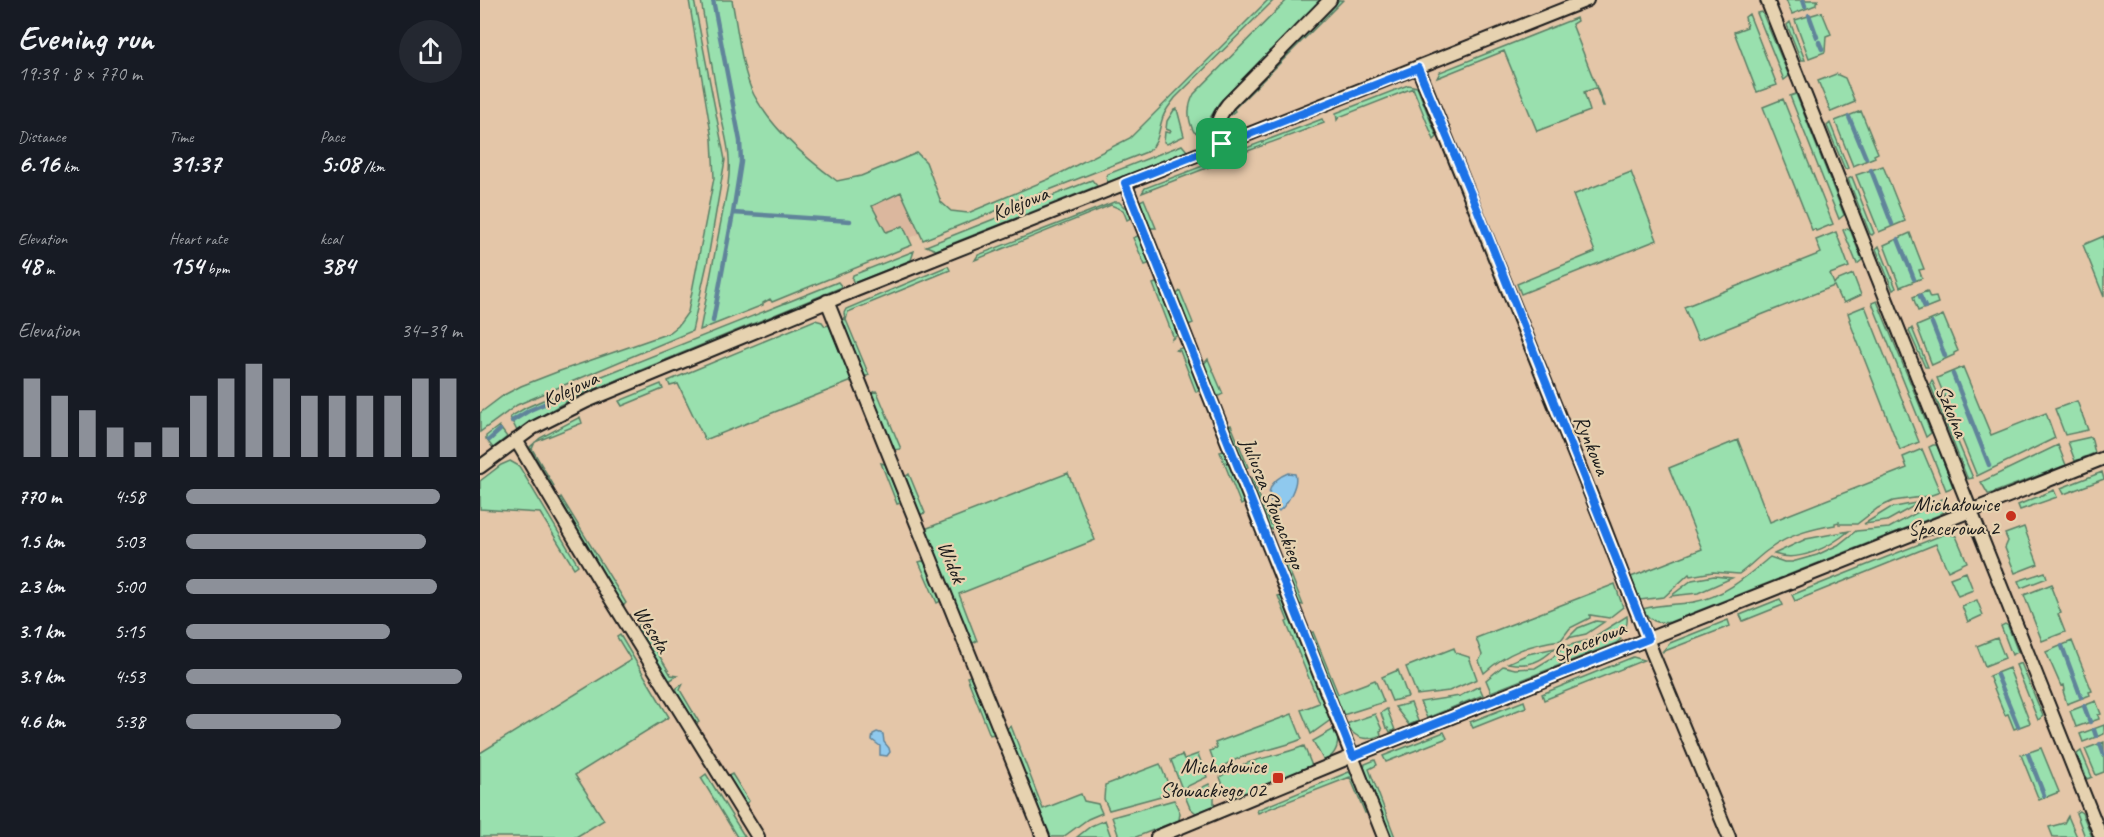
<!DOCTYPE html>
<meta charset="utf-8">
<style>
:root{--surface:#171b24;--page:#242831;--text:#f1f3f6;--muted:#9ea1a6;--accent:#8c9099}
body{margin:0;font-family:Caveat,sans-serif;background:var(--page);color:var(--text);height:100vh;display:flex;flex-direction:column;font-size:22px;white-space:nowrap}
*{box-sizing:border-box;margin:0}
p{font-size:20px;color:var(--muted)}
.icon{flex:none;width:33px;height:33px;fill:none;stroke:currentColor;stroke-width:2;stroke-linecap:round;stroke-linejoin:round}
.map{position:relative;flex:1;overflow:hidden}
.drawer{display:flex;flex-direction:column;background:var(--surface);width:480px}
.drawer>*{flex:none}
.pin{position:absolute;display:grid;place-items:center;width:51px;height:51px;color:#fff;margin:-26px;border-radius:12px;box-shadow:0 3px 9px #0006}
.round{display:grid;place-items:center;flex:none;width:63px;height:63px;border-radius:32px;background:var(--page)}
.overview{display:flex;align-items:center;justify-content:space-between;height:102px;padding:0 18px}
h1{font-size:33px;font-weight:700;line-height:45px}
.figures{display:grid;grid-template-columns:repeat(3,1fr);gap:9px;height:102px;padding:6px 18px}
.figures div{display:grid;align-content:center}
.figures b{font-size:26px;font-weight:700}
.figures small{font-size:16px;font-weight:400}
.figures p{font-size:16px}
.chart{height:168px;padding:12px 18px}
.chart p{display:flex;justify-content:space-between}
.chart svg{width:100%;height:108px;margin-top:6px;stroke:var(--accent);stroke-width:6}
ul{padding:0 18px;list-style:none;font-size:20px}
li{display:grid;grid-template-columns:96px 72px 1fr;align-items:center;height:45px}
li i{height:15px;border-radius:8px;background:var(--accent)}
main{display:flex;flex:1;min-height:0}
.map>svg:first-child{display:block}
</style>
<main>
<section class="drawer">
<div class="overview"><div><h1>Evening run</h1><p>19:39 · 8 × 770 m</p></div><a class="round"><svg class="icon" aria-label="share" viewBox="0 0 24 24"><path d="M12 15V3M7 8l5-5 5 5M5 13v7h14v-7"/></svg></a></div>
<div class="figures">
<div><p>Distance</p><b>6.16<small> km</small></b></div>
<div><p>Time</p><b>31:37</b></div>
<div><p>Pace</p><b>5:08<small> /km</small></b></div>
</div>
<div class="figures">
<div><p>Elevation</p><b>48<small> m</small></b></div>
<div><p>Heart rate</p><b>154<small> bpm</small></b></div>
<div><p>kcal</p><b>384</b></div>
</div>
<div class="chart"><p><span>Elevation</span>34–39 m</p>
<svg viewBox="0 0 160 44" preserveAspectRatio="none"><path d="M5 44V12M15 44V19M25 44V25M35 44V32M45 44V38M55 44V32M65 44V19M75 44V12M85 44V6M95 44V12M105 44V19M115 44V19M125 44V19M135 44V19M145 44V12M155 44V12"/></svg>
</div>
<ul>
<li><b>770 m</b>4:58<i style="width:92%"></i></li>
<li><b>1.5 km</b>5:03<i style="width:87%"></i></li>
<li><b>2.3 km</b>5:00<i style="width:91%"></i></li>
<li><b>3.1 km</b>5:15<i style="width:74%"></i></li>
<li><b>3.9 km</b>4:53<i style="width:100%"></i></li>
<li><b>4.6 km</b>5:38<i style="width:56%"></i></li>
</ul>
</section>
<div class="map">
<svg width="1624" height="837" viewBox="0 0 1624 837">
<rect width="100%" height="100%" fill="#e4c6a8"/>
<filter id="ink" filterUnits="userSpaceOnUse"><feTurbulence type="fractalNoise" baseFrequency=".0167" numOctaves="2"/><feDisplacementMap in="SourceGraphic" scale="12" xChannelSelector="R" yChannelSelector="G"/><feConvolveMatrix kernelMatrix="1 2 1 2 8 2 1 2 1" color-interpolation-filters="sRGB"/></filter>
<g filter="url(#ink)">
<path fill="#dbb79e" d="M 436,156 L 466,222 L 398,252 L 365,188 Z"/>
<path fill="#99e0ae" stroke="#5a7e65" stroke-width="1.5" d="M 209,0 L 214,0 L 245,160 L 227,264 L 212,331 L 37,405 L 0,432 L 0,413 L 24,395 L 41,386 L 77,372 L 189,333 L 198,326 L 208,312 L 234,178 L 232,139 Z
M 221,0 L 252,0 C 257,26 262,73 274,95 C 292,129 327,159 357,181 L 381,176 L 437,153 L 446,162 L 461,202 L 471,211 L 488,213 L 569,179 L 650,138 L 788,0 L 794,0 L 695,98 C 690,105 684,111 682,120 C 678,132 679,142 669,151 L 546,199 L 545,197 L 537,199 L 538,202 L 443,240 L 421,192 L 392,206 L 406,232 L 423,226 L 432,245 L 292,302 L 290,299 L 283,303 L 283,305 L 220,330 L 248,185 C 252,154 246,141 240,111 C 233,74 227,37 221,0 Z
M 807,0 L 842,0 L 739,103 L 730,118 L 728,128 L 717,133 L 714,132 C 707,119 707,107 714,94 Z
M 859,0 L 863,0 L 754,109 L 755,111 L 750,115 L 747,114 Z
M 1306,0 L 1338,0 L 1338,1 L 1336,2 L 1336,5 L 1312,14 Z
M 1282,12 L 1309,76 L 1304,80 L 1277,13 Z
M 1342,12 L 1351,34 L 1346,36 L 1345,52 L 1329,58 L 1315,20 Z
M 1269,14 L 1297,85 L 1277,92 L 1254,32 L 1267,27 L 1265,17 Z
M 1096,18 L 1097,21 L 1092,24 L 1124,106 L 1123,106 L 1116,88 L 1104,92 L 1110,111 L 1057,131 L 1024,51 L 957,78 L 960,72 Z
M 1310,22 L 1325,60 L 1321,60 L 1307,25 Z
M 1356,74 L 1365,78 L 1375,102 L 1351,112 L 1338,81 Z
M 928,85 L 937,87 L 957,137 L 954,140 L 933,88 L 859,117 L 857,120 L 856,113 Z
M 1316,94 L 1364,215 L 1359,219 L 1310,96 Z
M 1303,99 L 1353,224 L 1336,231 L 1335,229 L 1332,230 L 1283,107 Z
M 697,109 L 704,136 L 687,144 L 684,142 L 685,132 L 690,133 L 691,131 L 686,129 L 687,121 L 694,110 Z
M 1381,111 L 1398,153 L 1394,155 L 1395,157 L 1373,166 L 1355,121 Z
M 842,119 L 844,123 L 757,155 L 756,152 Z
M 1350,123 L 1368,168 L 1365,169 L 1347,126 Z
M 702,145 L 707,151 L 628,182 L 626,178 L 628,174 Z
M 741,159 L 742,162 L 662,193 L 665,188 Z
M 1403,166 L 1425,221 L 1399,232 L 1376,175 Z
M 1151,172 L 1177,240 L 1041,294 L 1037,284 L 1115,252 L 1093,195 Z
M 1372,177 L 1394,233 L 1392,235 L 1390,234 L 1368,179 Z
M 612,180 L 617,186 L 456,250 L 446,246 Z
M 664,199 L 676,228 L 670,228 L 660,201 Z
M 634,202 L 639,202 L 644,207 L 649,206 L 653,217 L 647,220 L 643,210 L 631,205 L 495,260 L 498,255 Z
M 1367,228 L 1370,229 L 1382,260 L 1377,264 L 1363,230 Z
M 1356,232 L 1369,267 L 1350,274 L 1354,284 L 1356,281 L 1373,274 L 1381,295 L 1364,303 L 1362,299 L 1360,299 L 1354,286 L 1218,340 L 1204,307 L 1341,253 L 1336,240 Z
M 1430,233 L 1444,269 L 1439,270 L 1442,278 L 1420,287 L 1404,245 Z
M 660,235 L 671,263 L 665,265 L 653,238 Z
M 1624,236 L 1624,297 L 1603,245 Z
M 1399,246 L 1416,288 L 1413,290 L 1396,249 Z
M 434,251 L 431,260 L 374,283 L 372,279 L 373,275 Z
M 468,266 L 470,270 L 368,312 L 366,320 L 389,375 L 384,377 L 361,321 L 365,319 L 364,313 L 366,309 Z
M 358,282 L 362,287 L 103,394 L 80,405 L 37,431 L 30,417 L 45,408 L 77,394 Z
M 679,282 L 699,334 L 692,339 L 693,336 L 673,284 Z
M 700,291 L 713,323 L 706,326 L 695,296 Z
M 1447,291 L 1450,298 L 1456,297 L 1458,303 L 1438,311 L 1433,297 Z
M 1397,301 L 1451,433 L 1446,437 L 1392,303 Z
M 1385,306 L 1439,442 L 1420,450 L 1369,320 L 1370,319 L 1368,313 Z
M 1463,315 L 1478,351 L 1474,353 L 1474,355 L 1452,365 L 1437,326 Z
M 335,320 L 342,322 L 345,326 L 349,325 L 372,381 L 225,440 L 198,384 L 190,386 L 188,381 Z
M 1432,328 L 1448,367 L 1445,367 L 1429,331 Z
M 704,347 L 721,390 L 716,392 L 700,351 L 696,350 Z
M 728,359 L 743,394 L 739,396 L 736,395 L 724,364 Z
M 1483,367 L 1511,435 L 1566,413 L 1575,438 L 1497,476 L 1457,378 Z
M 1452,380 L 1493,478 L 1488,479 L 1486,475 L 1450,384 Z
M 181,384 L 183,389 L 142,406 L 139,401 Z
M 396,391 L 398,394 L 421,449 L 413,450 L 390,394 Z
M 1597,401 L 1608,430 L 1585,435 L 1575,409 Z
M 100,417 L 102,423 L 55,442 L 52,449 L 74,486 L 72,486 L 50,447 L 60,438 Z
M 751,425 L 768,467 L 765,468 L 748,426 Z
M 19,426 L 27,437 L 13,448 L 6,439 L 6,436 Z
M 1611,437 L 1615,453 L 1595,461 L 1588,442 Z
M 1258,440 L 1290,522 L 1427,468 L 1423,457 L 1442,449 L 1460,492 L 1449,496 L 1413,501 L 1398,508 L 1377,524 L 1359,524 L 1359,522 L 1355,523 L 1355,525 C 1331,529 1308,535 1288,550 C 1278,557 1269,567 1259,574 L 1233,572 L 1210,576 L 1209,574 L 1184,597 L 1160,600 L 1151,577 L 1222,549 L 1189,468 Z
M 1453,445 L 1457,445 L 1473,487 L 1466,490 L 1449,447 Z
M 1578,445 L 1586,465 L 1510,494 L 1508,494 L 1501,482 Z
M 744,451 L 765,503 L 761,505 L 740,452 Z
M 30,461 L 39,466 L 98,565 L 94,568 L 60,513 L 0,509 L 0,481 L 21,465 Z
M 401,463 L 405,464 L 421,503 L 417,504 Z
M 1622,472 L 1624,479 L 1584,494 L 1581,488 Z
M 588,473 L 615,540 L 479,594 L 497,641 L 491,644 L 445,529 Z
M 429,474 L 445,513 L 439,515 L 424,478 Z
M 772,478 L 791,525 L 796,527 L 789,530 L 769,479 Z
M 1574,490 L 1577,497 L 1540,510 L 1538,505 Z
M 81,497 L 146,603 L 143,606 L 80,499 Z
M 1462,499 L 1467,510 L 1459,515 L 1190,622 C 1177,624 1169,621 1163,609 C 1180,604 1197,605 1214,602 C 1245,596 1267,576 1290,557 L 1304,562 L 1312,562 L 1337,555 L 1358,545 L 1376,531 L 1409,528 Z
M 1441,502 L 1407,521 L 1384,524 L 1410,508 Z
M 1544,527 L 1558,564 L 1535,573 L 1525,548 L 1528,541 L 1525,534 Z
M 1369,531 C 1350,547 1319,563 1294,554 L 1326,539 Z
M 1467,533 L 1476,536 L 1487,562 L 1468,571 L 1456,544 L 1315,601 L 1312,595 Z
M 442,561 L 445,562 L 461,601 L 457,603 L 439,562 Z
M 806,562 L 823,605 L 818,604 L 802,564 Z
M 1486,572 L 1493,590 L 1478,596 L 1470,578 Z
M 1565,572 L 1567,578 L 1541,588 L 1538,581 Z
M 1234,576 L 1252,578 L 1218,593 L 1191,596 L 1212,580 Z
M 1135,584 L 1143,607 L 1129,618 L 1110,615 L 1110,618 L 1090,628 L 1081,640 C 1051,644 1027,652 1004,673 L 999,661 L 1002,655 L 996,638 Z
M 1572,584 L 1573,586 L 1571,587 L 1581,613 L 1578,614 L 1585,632 L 1562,641 L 1544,595 Z
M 801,595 L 852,719 L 831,734 L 821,710 L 839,703 L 806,622 L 808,621 L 798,596 Z
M 1300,599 L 1303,605 L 1263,621 L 1260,615 Z
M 1497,600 L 1503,615 L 1488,622 L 1482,606 Z
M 1147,616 C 1148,625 1146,628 1139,635 L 1141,639 L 1136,643 L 1011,692 L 1006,680 L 1023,666 L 1035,669 L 1055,668 L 1072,658 L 1083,647 L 1109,640 Z
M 1248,620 L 1250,626 L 1182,652 L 1190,643 Z
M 1116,621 L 1124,622 L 1106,634 L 1088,638 L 1098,628 Z
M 160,624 L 191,675 L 197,676 L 189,681 L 156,628 Z
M 1525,624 L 1528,626 L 1538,652 L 1532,655 L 1521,626 Z
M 833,632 L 858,694 L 895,680 L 904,702 L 863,715 L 830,633 Z
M 140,635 L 189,717 L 95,775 L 124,820 L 96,837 L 0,837 L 0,753 L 151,660 L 137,637 Z
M 1517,638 L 1525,658 L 1505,666 L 1497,646 Z
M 1592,641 L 1612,691 L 1609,692 L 1610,695 L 1587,704 L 1583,691 L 1585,690 L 1584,685 L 1581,686 L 1566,652 Z
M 974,648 L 976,653 L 989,657 L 997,679 L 969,691 L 937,695 L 926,667 Z
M 1075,648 C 1061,662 1049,667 1028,663 L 1048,654 Z
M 1153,657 L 1164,660 L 1064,700 L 1062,694 Z
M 1541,663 L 1563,716 L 1558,720 L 1536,665 Z
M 1529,668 L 1550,723 L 1534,729 L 1528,714 L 1525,715 L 1509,676 Z
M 918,670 L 928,697 L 912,701 L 902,677 Z
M 491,676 L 515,734 L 510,735 L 487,677 Z
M 203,684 L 200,690 L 219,722 L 216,724 L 196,691 L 197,688 Z
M 999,686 L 1003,695 L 947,718 L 940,702 L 980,696 Z
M 1044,701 L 1046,707 L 993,728 L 990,722 Z
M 1616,701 L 1621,714 L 1618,715 L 1619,719 L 1596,727 L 1590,711 Z
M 931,703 L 938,721 L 929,725 L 915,707 Z
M 907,709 L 915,730 L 910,732 L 908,728 L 906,728 L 901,713 Z
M 812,714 L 822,739 C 793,752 763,751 737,770 L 730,751 L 737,748 L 735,743 Z
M 895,714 L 902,730 L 900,731 L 901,735 C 886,742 874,738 866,724 Z
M 1624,725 L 1624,734 L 1603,742 L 1600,734 Z
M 531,726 L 563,809 L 601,794 L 604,801 L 618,804 L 622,813 L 608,819 L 583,837 L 569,837 L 525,729 Z
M 856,728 C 860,742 858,754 844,761 L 833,741 Z
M 964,732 L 967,738 L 906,762 L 903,756 Z
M 1624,742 L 1624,772 L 1616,775 L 1605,749 Z
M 824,746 L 832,766 L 752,798 L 746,793 L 740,777 C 766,758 795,758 824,746 Z
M 1561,748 L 1579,792 L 1559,800 L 1541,755 Z
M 1601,751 L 1612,777 L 1607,779 L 1597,754 Z
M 718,754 L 727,777 L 702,789 L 691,760 L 702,755 L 704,759 Z
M 895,760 L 897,765 L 889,769 L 915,837 L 911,837 L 884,768 L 885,764 Z
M 680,764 L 692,793 L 629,810 L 624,799 L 625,785 Z
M 869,772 L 874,777 L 888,812 L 885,813 L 870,777 L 778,813 L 777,810 Z
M 226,774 L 265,837 L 257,837 L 221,778 Z
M 252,774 L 269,801 L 265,804 L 248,776 Z
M 729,784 L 734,797 L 734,806 L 716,813 L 710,808 L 705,796 Z
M 694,800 L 700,813 L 699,820 L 656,837 L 639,837 L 632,817 Z
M 1599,811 L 1602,813 L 1612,837 L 1605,837 L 1596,813 Z
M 1588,816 L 1597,837 L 1573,837 L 1569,827 L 1584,823 Z
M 625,820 L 631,837 L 597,837 L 611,826 Z"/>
<path fill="#8fc9ee" stroke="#61849a" stroke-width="1.5" d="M 808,473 L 815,474 C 819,484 807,505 799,511 C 781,497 790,480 808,473 Z
M 397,732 L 403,734 L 404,742 L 409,748 L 410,752 L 407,756 L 400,755 L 400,746 L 392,740 L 393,734 Z"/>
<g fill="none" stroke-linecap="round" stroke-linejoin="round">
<path stroke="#61849a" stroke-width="4.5" d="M 1323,0 L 1325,6
M 1329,15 L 1337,37
M 1339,42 L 1342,49
M 1369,117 L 1386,158
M 1391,170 L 1412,224
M 253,213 L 370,221
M 1418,239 L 1434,279
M 1440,296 L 1445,307
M 233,321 L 253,213 L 261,162 L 260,141 L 233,0
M 1452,323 L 1465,356
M 1473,374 L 1509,465
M 32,421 L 50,410 L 101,388
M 9,440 L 20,430
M 1582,646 L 1601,697
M 1517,675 L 1538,726
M 1604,706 L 1610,722
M 1614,730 L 1616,736
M 1620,744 L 1624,755
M 1548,754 L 1564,795"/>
<g stroke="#1c1c1c" stroke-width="16">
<path id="street" d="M 1287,0 L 1621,837
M 938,68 L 1124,527 L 1173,654 L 1249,837
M 742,144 C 733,128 738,117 748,104 L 850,0
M 645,183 L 904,837
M 347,301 L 563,837
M 36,440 L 124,588 L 278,837
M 0,467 L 53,428 L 107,401 L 376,290 L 1107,0
M 677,837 L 873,756 L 1624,458"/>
</g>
<use href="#street" stroke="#e6d2b0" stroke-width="12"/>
</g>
</g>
<g fill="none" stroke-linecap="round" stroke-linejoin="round" filter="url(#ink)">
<g stroke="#fff" stroke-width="12">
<path id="route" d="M 938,68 L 994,201 L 1168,639 L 873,756 L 645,183 Z"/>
</g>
<use href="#route" stroke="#1a73e8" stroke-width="8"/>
</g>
<g fill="#c8321e" stroke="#e6d2b0" stroke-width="2">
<circle cx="1531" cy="516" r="6"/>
<rect x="792" y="772" width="12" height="12" rx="3"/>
</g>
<g text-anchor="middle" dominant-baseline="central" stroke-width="4.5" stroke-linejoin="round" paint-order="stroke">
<g font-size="21" fill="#1c1c1c" stroke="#e6d2b0">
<text transform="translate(540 203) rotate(-22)">Kolejowa</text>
<text transform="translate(90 389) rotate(-25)">Kolejowa</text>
<text transform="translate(1472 411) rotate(68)">Szkolna</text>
<text transform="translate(1112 445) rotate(68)">Rynkowa</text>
<text transform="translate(793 503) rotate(68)">Juliusza Słowackiego</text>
<text transform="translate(472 562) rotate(68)">Widok</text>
<text transform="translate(172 629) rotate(58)">Wesoła</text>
<text transform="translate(1109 641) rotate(-22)">Spacerowa</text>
</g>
<g font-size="21" fill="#1c1c1c" stroke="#e6d2b0" text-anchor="end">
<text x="1519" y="504">Michałowice<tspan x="1519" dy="24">Spacerowa 2</tspan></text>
<text x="786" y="766">Michałowice<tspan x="786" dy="24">Słowackiego 02</tspan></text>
</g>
</g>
</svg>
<div class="pin" style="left:742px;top:144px;background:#1e9e55"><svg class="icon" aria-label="arrive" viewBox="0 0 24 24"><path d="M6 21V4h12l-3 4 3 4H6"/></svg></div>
</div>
</main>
